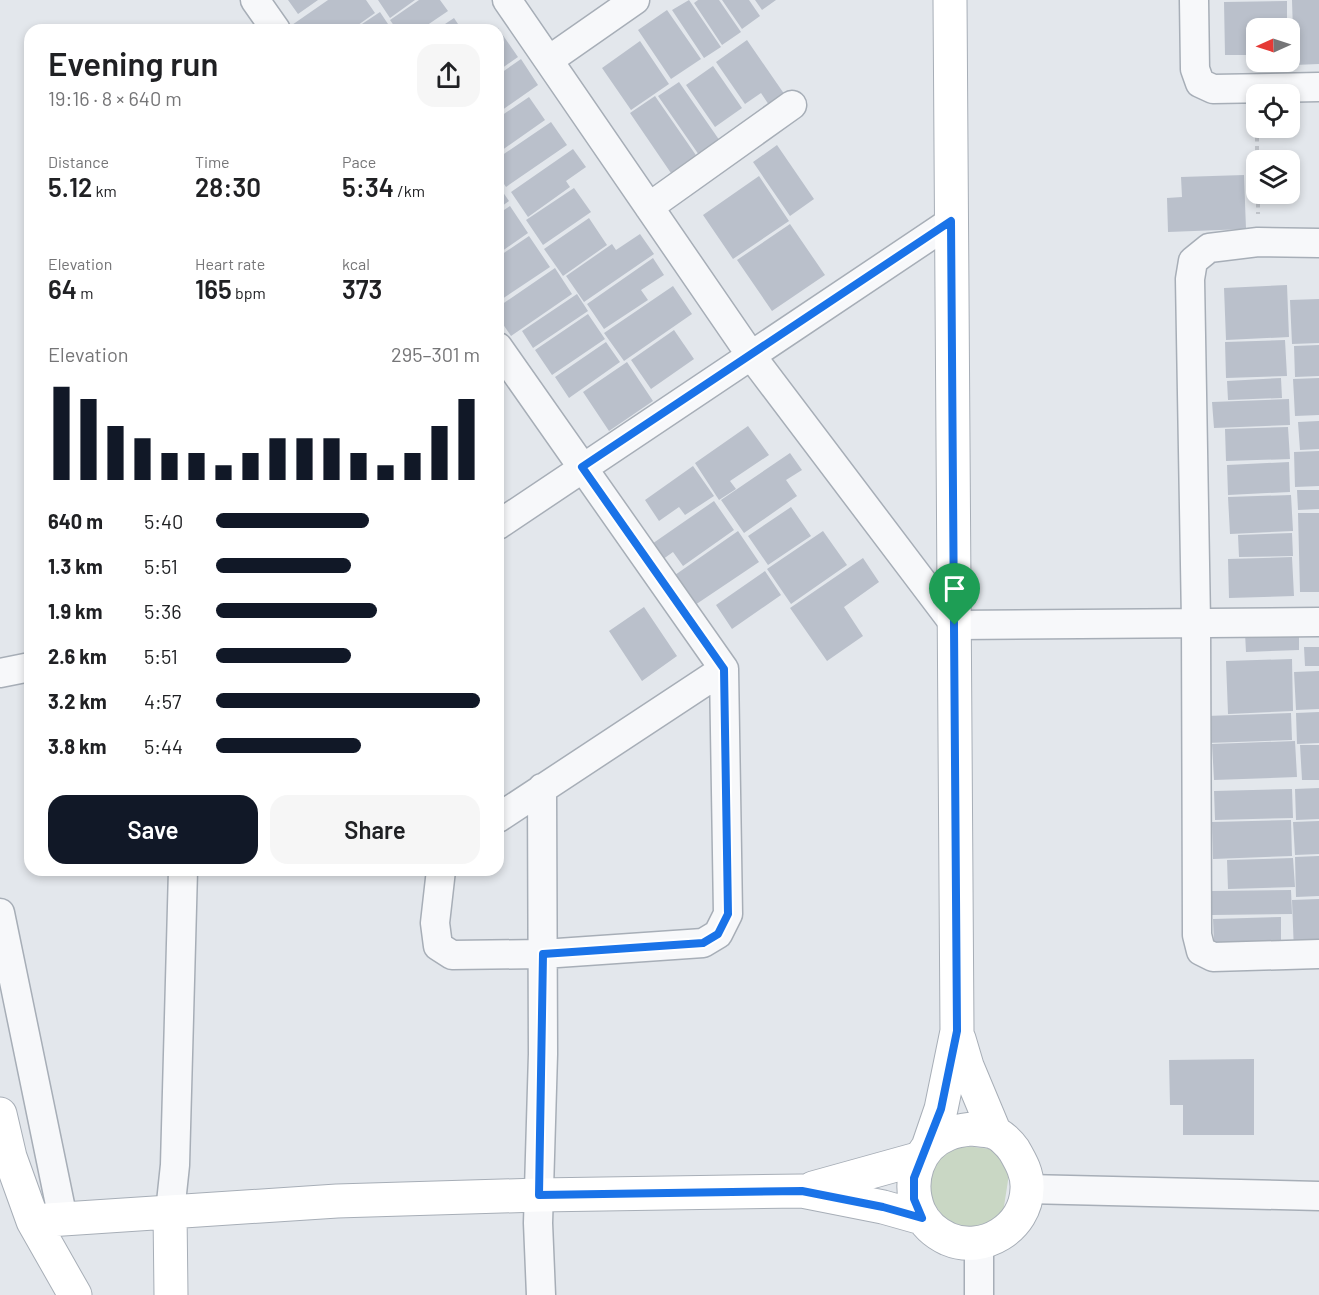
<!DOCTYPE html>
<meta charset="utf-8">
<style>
:root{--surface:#fff;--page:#f6f6f6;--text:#202124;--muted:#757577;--accent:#111827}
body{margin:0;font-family:Barlow,sans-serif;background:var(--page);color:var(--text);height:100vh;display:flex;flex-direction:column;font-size:22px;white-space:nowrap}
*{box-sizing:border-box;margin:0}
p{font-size:20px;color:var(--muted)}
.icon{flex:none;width:33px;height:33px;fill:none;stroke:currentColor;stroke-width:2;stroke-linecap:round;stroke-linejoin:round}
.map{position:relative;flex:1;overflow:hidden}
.panel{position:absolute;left:24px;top:24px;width:480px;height:852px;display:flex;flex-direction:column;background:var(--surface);border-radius:18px;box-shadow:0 3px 9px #0003}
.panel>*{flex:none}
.needle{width:39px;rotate:267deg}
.fabs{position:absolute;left:1246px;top:18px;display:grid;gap:12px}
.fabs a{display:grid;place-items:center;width:54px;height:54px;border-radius:12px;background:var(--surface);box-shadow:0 3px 9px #0003;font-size:30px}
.pin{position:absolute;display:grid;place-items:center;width:51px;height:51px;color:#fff;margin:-62px -26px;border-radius:50% 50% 50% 0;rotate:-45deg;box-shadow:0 0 6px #0007}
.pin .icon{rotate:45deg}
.round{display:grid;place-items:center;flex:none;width:63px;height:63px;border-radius:18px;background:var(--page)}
.headline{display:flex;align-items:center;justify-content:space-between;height:102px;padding:0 24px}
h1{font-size:33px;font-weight:600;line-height:45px}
.figures{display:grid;grid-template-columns:repeat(3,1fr);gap:9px;height:102px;padding:6px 24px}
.figures div{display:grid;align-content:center}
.figures b{font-size:26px;font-weight:600}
.figures small{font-size:16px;font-weight:400}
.figures p{font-size:16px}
.chart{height:168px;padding:12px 24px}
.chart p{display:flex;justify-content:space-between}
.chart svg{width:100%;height:108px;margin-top:6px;stroke:var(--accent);stroke-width:6}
.action{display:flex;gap:12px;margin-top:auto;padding:12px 24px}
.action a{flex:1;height:69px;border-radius:18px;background:var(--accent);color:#fff;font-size:24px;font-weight:600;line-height:69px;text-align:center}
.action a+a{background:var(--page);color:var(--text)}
ul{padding:0 24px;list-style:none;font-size:20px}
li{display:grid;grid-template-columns:96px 72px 1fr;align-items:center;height:45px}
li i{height:15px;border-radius:8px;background:var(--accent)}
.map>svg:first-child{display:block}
</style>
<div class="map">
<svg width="1319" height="1295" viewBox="0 0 1319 1295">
<rect width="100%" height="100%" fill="#e3e7ec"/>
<path fill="#c9d7c4" d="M 957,1145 L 1007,1151 L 1009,1174 L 1003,1213 L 979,1231 L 947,1222 L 930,1198 L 932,1172 L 940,1153 Z"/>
<path fill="#bac0cb" d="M 288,0 L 318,0 L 298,14 Z
M 328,0 L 366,0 L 375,13 L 351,30 L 291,30 L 289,27 Z
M 378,0 L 415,0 L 390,18 Z
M 419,0 L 440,0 L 448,11 L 420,30 L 397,30 L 390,20 Z
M 689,0 L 721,47 L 704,58 L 672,10 Z
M 698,0 L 719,0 L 741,32 L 722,45 L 694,3 Z
M 722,0 L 749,0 L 760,16 L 742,29 Z
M 755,0 L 776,0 L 762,10 Z
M 1292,0 L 1319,0 L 1319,64 L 1294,65 Z
M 1287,1 L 1287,28 L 1257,28 L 1257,55 L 1225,55 L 1224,2 Z
M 667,10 L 701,59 L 671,79 L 638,30 Z
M 380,12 L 392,30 L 353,30 Z
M 454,18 L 462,30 L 436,30 Z
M 498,28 L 518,57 L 498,71 Z
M 747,40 L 787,98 L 771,108 L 761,93 L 745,104 L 716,62 Z
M 640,41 L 669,84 L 631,110 L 602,68 Z
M 521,59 L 538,85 L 498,113 L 498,75 Z
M 713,66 L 742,108 L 715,127 L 686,85 Z
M 679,82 L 720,141 L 699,155 L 658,96 Z
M 655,96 L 700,161 L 675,179 L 630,113 Z
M 529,97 L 545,120 L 498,153 L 498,118 Z
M 551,122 L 567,145 L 506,187 L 498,175 L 498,158 Z
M 777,145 L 814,199 L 790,216 L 753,162 Z
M 573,149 L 586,167 L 566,181 L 570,187 L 528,217 L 511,192 Z
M 1244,175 L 1246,229 L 1168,232 L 1167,198 L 1182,197 L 1181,177 Z
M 759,176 L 789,221 L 733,259 L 703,215 Z
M 498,185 L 509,201 L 498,209 Z
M 574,188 L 591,212 L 543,245 L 526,220 Z
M 510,206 L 528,233 L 498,254 L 498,214 Z
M 589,218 L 607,245 L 563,276 L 544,249 Z
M 790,224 L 825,275 L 772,311 L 737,260 Z
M 640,234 L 654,254 L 584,302 L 566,276 L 612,244 L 616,250 Z
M 529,236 L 550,267 L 502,299 L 498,293 L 498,257 Z
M 653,258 L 664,275 L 641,290 L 648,300 L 604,329 L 587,304 Z
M 555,268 L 572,294 L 511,336 L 498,317 L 498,307 Z
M 1287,285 L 1289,337 L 1226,340 L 1224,288 Z
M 673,286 L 692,314 L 624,361 L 604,333 Z
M 577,294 L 588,311 L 533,348 L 522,331 Z
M 1319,299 L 1319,343 L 1292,344 L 1290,300 Z
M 588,314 L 605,339 L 552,375 L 535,350 Z
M 674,330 L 694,359 L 651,389 L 631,360 Z
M 1285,340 L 1287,376 L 1226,378 L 1225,342 Z
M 606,342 L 620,362 L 569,398 L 555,377 Z
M 1319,345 L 1319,376 L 1295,377 L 1294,346 Z
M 627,362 L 653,401 L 609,431 L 583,392 Z
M 1281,378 L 1282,398 L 1228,400 L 1227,381 Z
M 1319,378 L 1319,415 L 1295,416 L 1293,379 Z
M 1289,399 L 1290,425 L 1214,428 L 1212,402 Z
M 1319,421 L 1319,449 L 1300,450 L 1298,422 Z
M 748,426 L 769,455 L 730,481 L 736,489 L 719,500 L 695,463 Z
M 1288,427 L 1290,459 L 1226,461 L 1225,429 Z
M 1319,451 L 1319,486 L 1295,487 L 1294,452 Z
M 790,453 L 802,470 L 786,480 L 797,496 L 744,533 L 721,500 Z
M 1289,462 L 1290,492 L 1228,495 L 1227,465 Z
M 693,466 L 714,496 L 685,515 L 679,507 L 659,521 L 645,500 Z
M 1297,490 L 1319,490 L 1319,509 L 1298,510 Z
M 1291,495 L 1293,531 L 1230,534 L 1228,497 Z
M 714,501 L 734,530 L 683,566 L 673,552 L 659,562 L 649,546 Z
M 791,507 L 811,536 L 768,565 L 748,536 Z
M 1298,513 L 1319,513 L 1319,592 L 1300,592 Z
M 738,531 L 759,562 L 695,605 L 675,575 Z
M 823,531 L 847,565 L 791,604 L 767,569 Z
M 1292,533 L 1293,556 L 1239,557 L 1238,535 Z
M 1292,557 L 1294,596 L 1229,598 L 1228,559 Z
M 863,558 L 879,582 L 844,607 L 863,636 L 827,661 L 790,608 Z
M 765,571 L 781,595 L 732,629 L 716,605 Z
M 644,607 L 677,656 L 642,681 L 609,631 Z
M 1299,631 L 1299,650 L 1246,652 L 1245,633 Z
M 1304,647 L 1319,647 L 1319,666 L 1305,666 Z
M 1292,659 L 1293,711 L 1228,714 L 1226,661 Z
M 1319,671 L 1319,709 L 1296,710 L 1294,672 Z
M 1319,712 L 1319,743 L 1297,744 L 1296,713 Z
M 1291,713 L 1292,740 L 1207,743 L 1206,716 Z
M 1295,741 L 1297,777 L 1214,780 L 1212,744 Z
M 1300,745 L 1319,745 L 1319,780 L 1302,780 Z
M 1319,788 L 1319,819 L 1296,820 L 1295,789 Z
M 1292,789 L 1293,818 L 1215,820 L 1214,791 Z
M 1291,820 L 1292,856 L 1213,859 L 1212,822 Z
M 1319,821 L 1319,854 L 1295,855 L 1293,822 Z
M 1319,856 L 1319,896 L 1296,897 L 1295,857 Z
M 1293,858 L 1295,887 L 1228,889 L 1227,860 Z
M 1291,890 L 1292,914 L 1212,915 L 1211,891 Z
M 1319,899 L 1319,952 L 1294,952 L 1292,900 Z
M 1281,917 L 1281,942 L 1214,943 L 1213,919 Z
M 1254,1059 L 1254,1135 L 1183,1135 L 1183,1105 L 1170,1105 L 1169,1060 Z"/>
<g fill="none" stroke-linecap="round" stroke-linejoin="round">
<g stroke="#a7aeb7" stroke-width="31">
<path id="street" d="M 255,0 L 276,30
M 507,0 L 750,354 L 955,625 L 1319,622
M 1194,0 L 1195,69 L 1200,83 L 1213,89 L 1319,87
M 549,60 L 635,0
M 649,207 L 792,105
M 1319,243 L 1258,242 L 1209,248 L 1193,261 L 1190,279 L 1196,621 L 1197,935 L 1201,951 L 1213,957 L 1319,954
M 498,525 L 952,221
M 0,673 L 30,667
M 498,818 L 724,669
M 441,870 L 435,923 L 438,946 L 452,955 L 543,954 L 703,943 L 718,934 L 728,914 L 724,669 L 498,347
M 0,913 L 63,1219
M 1027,1189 L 1319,1196
M 170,1212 L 175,1165 L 183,870
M 541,1295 L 538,1223 L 543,1054 L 542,788
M 979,1295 L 979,1243"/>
</g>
<g stroke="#a7aeb7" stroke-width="35">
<path id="secondary" d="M 959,1039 L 967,1066 L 995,1133
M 0,1114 L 10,1157 L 33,1221 L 75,1295
M 971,1129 C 978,1130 986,1130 993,1132 C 1000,1134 1010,1144 1014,1150 C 1021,1162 1028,1174 1027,1189 C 1026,1228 983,1254 948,1239 C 935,1233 925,1224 919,1211 C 907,1182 917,1146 948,1134 C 955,1131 963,1130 971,1129 Z
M 928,1147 L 941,1109 L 957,1031 L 950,0
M 813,1188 L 921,1158
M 170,1212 L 171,1295
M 33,1221 L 337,1201 L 539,1195 L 802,1191 L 883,1207 L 922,1218"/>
</g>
<path stroke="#c1c5cb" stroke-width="4" stroke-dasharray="4.5 4.5" stroke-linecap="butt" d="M 1257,128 L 1257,160
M 1258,194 L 1258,214"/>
<use href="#street" stroke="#f7f8fa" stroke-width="28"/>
<use href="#secondary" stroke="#fff" stroke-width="33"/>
</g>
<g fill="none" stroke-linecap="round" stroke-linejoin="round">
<g stroke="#fff" stroke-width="12">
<path id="route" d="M 951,221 L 957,1031 L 941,1109 L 914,1178 L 914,1199 L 922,1218 L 883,1207 L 802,1191 L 539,1195 L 543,954 L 703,943 L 718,934 L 728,914 L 724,669 L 582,467 Z"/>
</g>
<use href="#route" stroke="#1a73e8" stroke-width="8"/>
</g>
</svg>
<div class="fabs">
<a><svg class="needle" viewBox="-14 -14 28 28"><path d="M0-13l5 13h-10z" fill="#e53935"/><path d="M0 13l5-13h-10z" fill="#757577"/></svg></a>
<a><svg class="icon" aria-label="locate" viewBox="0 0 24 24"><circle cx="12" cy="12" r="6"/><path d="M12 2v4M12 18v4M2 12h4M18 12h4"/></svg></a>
<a><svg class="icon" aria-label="layers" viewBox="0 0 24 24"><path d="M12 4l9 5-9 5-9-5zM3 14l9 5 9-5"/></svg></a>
</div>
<div class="pin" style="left:955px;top:625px;background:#1e9e55"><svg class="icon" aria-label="arrive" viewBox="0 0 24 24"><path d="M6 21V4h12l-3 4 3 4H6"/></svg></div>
<section class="panel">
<div class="headline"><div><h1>Evening run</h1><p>19:16 · 8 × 640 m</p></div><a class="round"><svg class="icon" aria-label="share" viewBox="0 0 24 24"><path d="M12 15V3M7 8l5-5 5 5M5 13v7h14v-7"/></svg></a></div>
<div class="figures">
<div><p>Distance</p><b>5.12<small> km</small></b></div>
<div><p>Time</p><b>28:30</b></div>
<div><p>Pace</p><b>5:34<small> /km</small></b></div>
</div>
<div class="figures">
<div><p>Elevation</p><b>64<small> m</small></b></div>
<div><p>Heart rate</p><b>165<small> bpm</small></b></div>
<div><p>kcal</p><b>373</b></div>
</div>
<div class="chart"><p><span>Elevation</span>295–301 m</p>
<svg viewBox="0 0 160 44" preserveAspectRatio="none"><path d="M5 44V6M15 44V11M25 44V22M35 44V27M45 44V33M55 44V33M65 44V38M75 44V33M85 44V27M95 44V27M105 44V27M115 44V33M125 44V38M135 44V33M145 44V22M155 44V11"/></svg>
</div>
<ul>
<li><b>640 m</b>5:40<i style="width:58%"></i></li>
<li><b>1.3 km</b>5:51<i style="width:51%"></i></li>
<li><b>1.9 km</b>5:36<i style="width:61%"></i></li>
<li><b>2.6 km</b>5:51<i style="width:51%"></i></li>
<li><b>3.2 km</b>4:57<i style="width:100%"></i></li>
<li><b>3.8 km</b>5:44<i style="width:55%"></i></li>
</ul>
<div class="action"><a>Save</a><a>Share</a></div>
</section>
</div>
